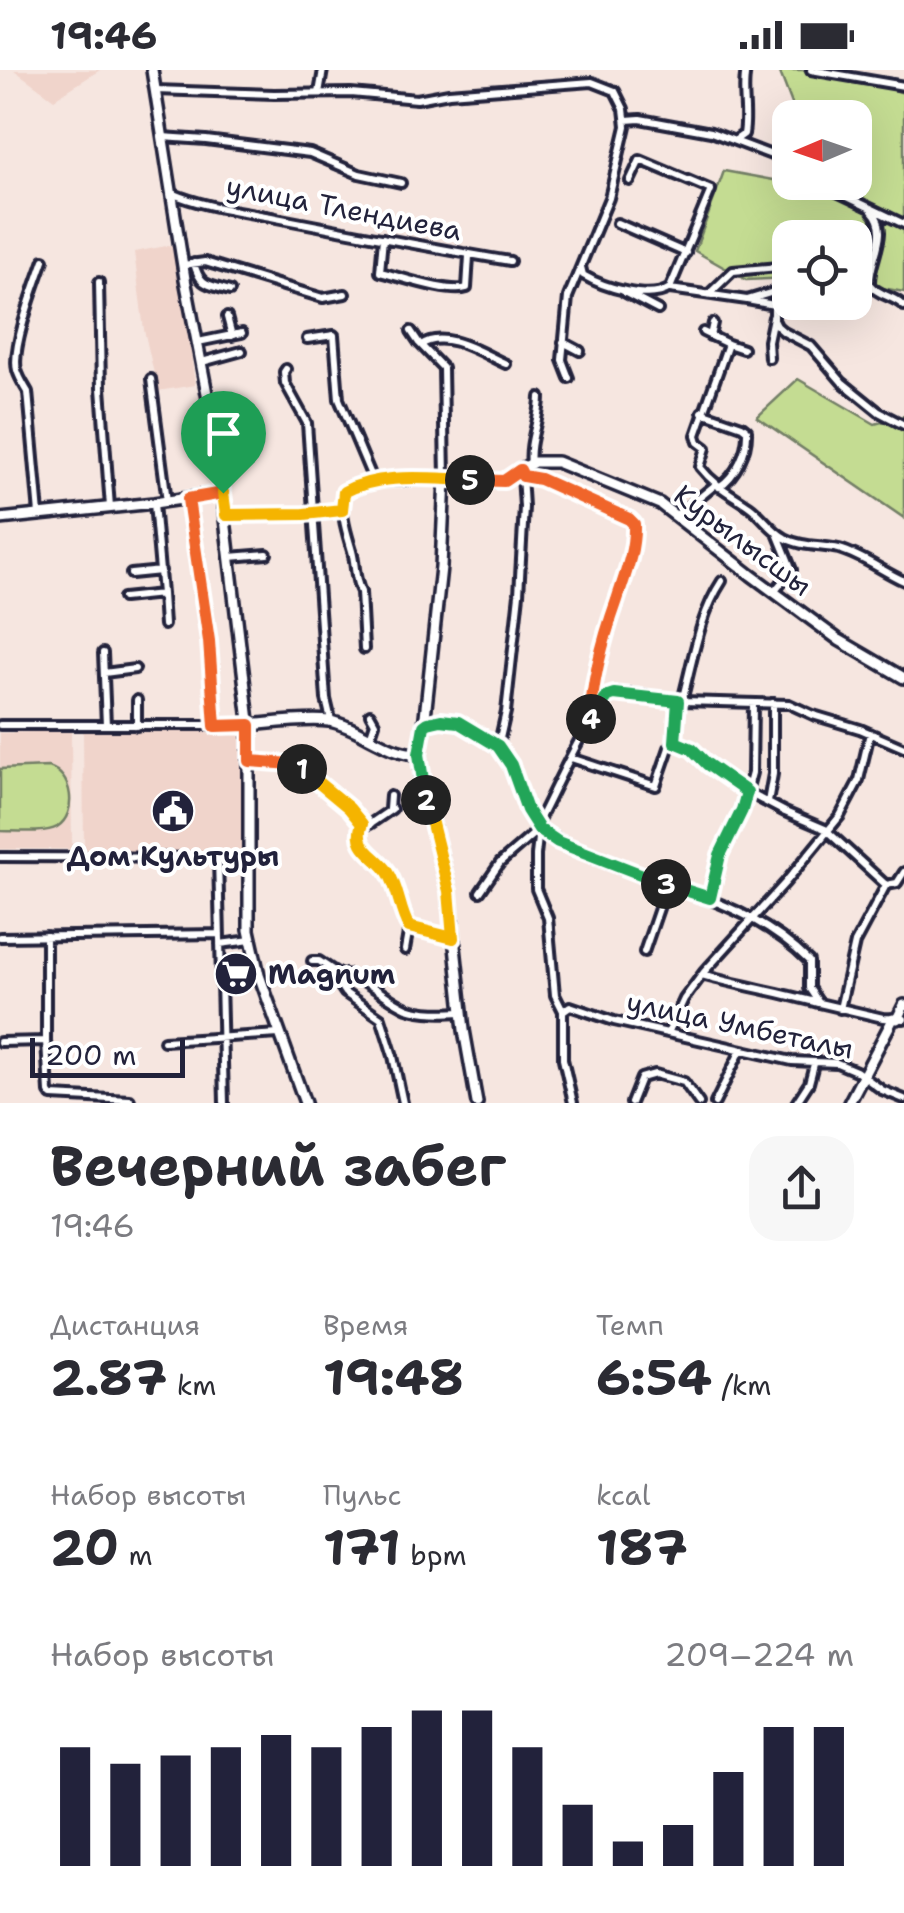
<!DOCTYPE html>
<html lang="ru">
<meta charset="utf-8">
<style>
:root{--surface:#fff;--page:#f7f7f7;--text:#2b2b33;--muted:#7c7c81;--accent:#22223b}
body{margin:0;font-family:"Shantell Sans",sans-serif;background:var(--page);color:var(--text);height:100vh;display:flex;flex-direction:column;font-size:38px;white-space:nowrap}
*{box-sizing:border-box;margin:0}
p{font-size:32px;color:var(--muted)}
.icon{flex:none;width:55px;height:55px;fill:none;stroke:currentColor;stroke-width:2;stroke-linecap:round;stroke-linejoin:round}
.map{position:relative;height:1033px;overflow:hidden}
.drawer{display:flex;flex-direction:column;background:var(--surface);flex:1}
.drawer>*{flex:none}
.needle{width:65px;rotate:268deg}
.fabs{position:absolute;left:772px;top:30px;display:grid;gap:20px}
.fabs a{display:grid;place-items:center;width:100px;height:100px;border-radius:20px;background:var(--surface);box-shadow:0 10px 40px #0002;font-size:50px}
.scale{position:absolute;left:30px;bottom:25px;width:155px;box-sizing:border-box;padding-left:10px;border:5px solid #22223b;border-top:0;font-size:28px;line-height:35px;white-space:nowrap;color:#22223b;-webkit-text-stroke:8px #fff;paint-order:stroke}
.pin{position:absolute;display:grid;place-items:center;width:85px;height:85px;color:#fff;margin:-102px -42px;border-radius:50% 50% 50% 0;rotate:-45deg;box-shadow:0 0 10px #0007}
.pin .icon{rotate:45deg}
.km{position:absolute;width:50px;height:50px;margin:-25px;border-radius:50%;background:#222;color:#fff;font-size:28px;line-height:50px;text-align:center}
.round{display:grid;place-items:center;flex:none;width:105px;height:105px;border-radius:30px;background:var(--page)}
.summary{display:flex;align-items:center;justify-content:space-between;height:170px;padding:0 50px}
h1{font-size:55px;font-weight:700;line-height:75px}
.stats{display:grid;grid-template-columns:repeat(3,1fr);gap:15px;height:170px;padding:10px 50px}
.stats div{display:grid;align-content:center}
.stats b{font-size:50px;font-weight:700}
.stats small{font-size:28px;font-weight:400}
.stats p{font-size:28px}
.chart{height:280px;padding:20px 50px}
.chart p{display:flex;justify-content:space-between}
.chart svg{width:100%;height:180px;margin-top:10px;stroke:var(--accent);stroke-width:6}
.status{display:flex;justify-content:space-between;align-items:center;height:70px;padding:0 50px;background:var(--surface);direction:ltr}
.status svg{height:28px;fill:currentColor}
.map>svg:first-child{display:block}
</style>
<div class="status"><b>19:46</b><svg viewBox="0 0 49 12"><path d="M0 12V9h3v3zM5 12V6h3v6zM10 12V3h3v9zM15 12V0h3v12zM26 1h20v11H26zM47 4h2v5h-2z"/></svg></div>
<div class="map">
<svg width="904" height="1033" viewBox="0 0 904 1033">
<rect width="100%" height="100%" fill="#f6e6e0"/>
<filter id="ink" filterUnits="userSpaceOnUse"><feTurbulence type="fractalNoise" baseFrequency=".01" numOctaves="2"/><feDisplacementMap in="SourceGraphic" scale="20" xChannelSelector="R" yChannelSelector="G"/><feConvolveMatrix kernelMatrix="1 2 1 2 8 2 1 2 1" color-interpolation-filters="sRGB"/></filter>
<g filter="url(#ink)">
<path fill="#f0d4cb" d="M 14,0 L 100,0 L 54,29 Z
M 172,175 L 189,267 L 195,315 L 158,321 L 144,260 L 134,182 Z
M 242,659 L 243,777 L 237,782 L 84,783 L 83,660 Z
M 71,661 L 72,779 L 0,779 L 0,663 Z"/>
<path fill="#c4dc92" stroke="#737f66" stroke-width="2.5" d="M 779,0 L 827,0 L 904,23 L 904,222 L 855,213 L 855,168 L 790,168 L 790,208 L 746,210 L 695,181 L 724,101 L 823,119 L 821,113 L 855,112 L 855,48 L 797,47 Z
M 798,309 L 875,354 L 904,346 L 904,448 L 757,347 Z
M 48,697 C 73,703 78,744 57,757 C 46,764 14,761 0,761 L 0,699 Z"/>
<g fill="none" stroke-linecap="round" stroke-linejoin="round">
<g stroke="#22223b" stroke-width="14">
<path id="street" d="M 811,0 L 904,16
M 155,20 L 274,24 L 351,23 L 417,29 L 449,23 L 592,12 L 615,21 L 624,39 L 626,56 L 609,128 L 568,227 L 562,290 L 569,308
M 319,23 L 323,0
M 626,50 L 640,49 L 711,62 L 790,92
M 162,67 L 206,70 L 310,83 L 359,104 L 401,113
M 737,69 L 744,64 C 748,42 741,21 746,0
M 816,112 L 904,154
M 171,123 C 203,137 241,141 276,148 C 354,163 432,178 510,191
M 872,141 C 892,162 868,191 870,215 C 879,226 894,226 904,236
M 617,153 L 686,183
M 383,168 L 380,202 C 401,207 449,224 467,218 L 469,186
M 194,193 C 200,217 208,214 230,221
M 183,195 L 205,192 L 323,228 L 345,224
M 581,197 L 583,205 C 603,217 649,232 670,218 L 711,120 L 640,90 L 630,111
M 99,212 L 101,318 L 110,437
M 670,219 L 747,230 L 780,220 L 790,221
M 624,222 L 658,240
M 709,224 L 733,201 L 790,196
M 747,230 L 774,235 L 774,250 L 777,256 L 784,262 L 811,276 L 842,312 L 879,342 L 904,355
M 774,235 L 784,227 L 787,220
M 227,247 L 232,266
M 703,262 L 728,274 L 696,365 L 698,372 L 706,378 L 700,397 C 715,416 730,423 749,436 C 762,445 771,461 785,468 C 801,477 822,475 839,479 C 863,486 882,501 904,511
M 710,266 L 713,253
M 307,269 L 334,265 L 339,329 L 374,412
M 198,272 L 242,263
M 563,272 L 580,281
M 728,274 L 743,279
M 421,275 C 445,258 483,284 506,294
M 769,288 L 768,271 L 773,247
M 202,292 L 242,281
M 286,299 L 284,302 L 285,313 L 307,353 L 326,629 L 331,650
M 151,309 L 167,431
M 702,342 L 742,356 L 747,360 C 748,381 736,406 719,417
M 531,394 C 528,371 540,350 540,327
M 523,406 L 540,409 L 629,449 L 634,454 C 635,482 625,506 616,532 C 603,571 593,609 590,649
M 188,429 L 209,571 L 215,656
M 39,444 L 28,322 C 24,315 19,308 17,300 C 11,278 36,213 44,190
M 225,445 L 303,444 L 342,439
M 675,445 L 687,438 L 715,415
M 230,487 L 267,484
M 131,504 L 161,501
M 722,511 C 699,546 693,590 682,631 L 789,634 L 813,645 L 860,659 L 904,678
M 774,522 L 792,500 L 777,463
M 162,524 L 164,555
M 123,528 L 162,524 L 154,433
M 364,579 L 361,522 C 354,509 356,495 352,481 C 346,460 340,444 344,422 L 374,412 L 445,408 L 443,298 L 419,273 L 411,261
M 103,583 L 106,655
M 104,603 L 135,599
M 137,630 L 137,656
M 370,644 L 375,653 L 370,668
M 0,655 L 249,655
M 425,656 C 436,648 450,649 463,655 C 523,683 507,709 536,755 C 550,732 594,626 616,624 C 633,622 660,630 678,631 L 675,672 L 669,678 L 656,716 L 571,688
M 675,672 L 692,679 L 707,694 L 747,722 L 785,742 L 825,759 L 886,815
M 498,677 L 506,642 L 519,524 L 524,437 L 522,405
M 250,691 C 263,692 277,691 290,694 C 308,698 349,739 363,754 C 352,777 377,785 388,802 C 399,819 399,840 409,857
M 768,732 L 773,704 L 773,633
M 389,739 L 390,726
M 363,754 L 370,754 L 392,739
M 539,759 C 626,815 733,815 809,891 L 809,918 L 819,933 L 883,948 L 904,949
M 539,759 L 536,785 L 536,819 L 548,848 L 555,925 L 563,941 L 563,989 L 573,1033
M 0,787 L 249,788
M 218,787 L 224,1033
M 480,822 L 500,793 L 538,760
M 710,828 L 720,785 L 742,740 L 752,703 L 753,634
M 409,857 L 453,868
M 46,866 L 46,971 L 49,1022 L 52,1026 L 130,1030 L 130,1033
M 0,867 L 220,864
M 220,874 L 251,870
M 405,880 L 409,857
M 644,882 L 667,815
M 312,891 L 319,891 L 337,903 L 339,914 L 345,923 L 381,948 L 393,986 L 403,1033
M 337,903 C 364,904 383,928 407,938 C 424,944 445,943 462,942
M 702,905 C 741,916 779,922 818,933
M 840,939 L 855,873 L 886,815 L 897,813 L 904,802
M 563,941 L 570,936 L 614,951 L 792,991 L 837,993 L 856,1001 L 882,1020 L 904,1029
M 668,963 L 684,929 L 704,902 L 785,813 L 840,746 L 859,710 L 870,663
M 164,971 L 279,964
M 0,972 L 46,971
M 631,1033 L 641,1008 L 655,1004 L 684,1012 L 699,1033
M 715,1033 L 741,980
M 796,1033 L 809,1013 L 814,994"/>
</g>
<g stroke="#22223b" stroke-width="16">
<path id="secondary" d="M 152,0 L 185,209 L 215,365 L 249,651 L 249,860 L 259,905 L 305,1033
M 520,400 L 534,392 L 557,392 L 660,434 L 751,505 L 839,570 L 904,608
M 0,449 L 154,433 L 223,423
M 678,631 L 682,631
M 249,655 C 272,653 308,648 329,651 C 361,657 386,684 419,684
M 536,755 L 539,759
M 897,949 L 904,935
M 477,1033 L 464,960 L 449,821 L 423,716 L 419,684 L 424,656 L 441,497 L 445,408 L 503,411 L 516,403
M 849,1033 L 893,949"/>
</g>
<use href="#street" stroke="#fff" stroke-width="6"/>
<use href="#secondary" stroke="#fff" stroke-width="9"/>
</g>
</g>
<g fill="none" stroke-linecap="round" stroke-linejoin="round" filter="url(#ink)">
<g stroke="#fff" stroke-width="20">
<path id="split-1" d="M 223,423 L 188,429 L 209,571 L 215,656 L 250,655 L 250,691 L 292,694 L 302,699"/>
</g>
<g stroke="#fff" stroke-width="20">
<path id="split-2" d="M 302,699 L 349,738 L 362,754 C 352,778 377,785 388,802 C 399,819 399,840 409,857 L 453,868 L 449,821 L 426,730"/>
</g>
<g stroke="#fff" stroke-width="20">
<path id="split-3" d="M 426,730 L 419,684 L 424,656 L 428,653 L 441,650 L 458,652 L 498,676 L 511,695 L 527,740 L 539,759 L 558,772 L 666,814"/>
</g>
<g stroke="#fff" stroke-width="20">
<path id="split-4" d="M 591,649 L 608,626 L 614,624 L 678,631 L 675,672 L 692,679 L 707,694 L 747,722 L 742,740 L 720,785 L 710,828 L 666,814"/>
</g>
<g stroke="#fff" stroke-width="20">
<path id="split-5" d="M 470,410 L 504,411 L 520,400 L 523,406 L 540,409 L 629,449 L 634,454 C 635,481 625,505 617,530 C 603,569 592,610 590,652 L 591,649"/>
</g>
<g stroke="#fff" stroke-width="20">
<path id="split-6" d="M 223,423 L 226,445 L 304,444 L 342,440 L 344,422 C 380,402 430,409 470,410"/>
</g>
<use href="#split-1" stroke="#f0652b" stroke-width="12"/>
<use href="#split-2" stroke="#f5b400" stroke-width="12"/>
<use href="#split-3" stroke="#22a559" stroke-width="12"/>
<use href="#split-4" stroke="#22a559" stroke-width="12"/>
<use href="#split-5" stroke="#f0652b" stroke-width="12"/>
<use href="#split-6" stroke="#f5b400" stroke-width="12"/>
</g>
<defs>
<g id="civic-disc" transform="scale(2.25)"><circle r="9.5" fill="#22223b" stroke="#fff"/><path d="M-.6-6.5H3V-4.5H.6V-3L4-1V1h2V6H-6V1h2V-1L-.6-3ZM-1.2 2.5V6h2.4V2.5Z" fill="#fff"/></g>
<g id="supermarket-disc" transform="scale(2.25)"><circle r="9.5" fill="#22223b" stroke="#fff"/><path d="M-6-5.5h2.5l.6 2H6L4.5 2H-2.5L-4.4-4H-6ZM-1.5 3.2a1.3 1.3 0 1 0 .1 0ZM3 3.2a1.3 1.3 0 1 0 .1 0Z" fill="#fff"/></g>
</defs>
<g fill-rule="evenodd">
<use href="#civic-disc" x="173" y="741"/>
<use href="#supermarket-disc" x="236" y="904"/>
</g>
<g text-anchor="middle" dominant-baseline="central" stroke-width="8" stroke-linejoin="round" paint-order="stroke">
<g font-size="28" fill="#22223b" stroke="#fff">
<text transform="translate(344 138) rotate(11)">улица Тлендиева</text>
<text transform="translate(743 470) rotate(37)">Курылысшы</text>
<text transform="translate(740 955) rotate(12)">улица Умбеталы</text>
</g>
<g font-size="28" font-weight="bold" fill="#22223b" stroke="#fff">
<text x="173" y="786">Дом Культуры</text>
<text x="268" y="904" text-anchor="start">Magnum</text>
</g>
</g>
</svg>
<div class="fabs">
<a><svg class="needle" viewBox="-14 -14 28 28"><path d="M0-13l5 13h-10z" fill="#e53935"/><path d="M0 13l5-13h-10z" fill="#7c7c81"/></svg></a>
<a><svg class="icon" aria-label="locate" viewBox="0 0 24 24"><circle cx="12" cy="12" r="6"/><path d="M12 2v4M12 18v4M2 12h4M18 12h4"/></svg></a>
</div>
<div class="scale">200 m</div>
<div class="pin" style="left:223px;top:423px;background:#1e9e55"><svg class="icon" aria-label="arrive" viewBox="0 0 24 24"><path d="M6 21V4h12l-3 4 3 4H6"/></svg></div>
<b class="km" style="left:302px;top:699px">1</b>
<b class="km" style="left:426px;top:730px">2</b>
<b class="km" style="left:666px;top:814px">3</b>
<b class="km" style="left:591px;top:649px">4</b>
<b class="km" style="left:470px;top:410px">5</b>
</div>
<section class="drawer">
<div class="summary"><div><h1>Вечерний забег</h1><p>19:46</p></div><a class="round"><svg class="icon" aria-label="share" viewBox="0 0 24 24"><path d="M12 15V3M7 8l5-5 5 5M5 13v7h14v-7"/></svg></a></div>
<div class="stats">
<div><p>Дистанция</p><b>2.87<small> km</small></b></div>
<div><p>Время</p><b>19:48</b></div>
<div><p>Темп</p><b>6:54<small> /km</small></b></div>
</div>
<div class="stats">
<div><p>Набор высоты</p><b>20<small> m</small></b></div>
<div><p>Пульс</p><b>171<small> bpm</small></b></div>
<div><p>kcal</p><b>187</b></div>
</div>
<div class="chart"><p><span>Набор высоты</span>209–224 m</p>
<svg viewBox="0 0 160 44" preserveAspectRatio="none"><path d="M5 44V15M15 44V19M25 44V17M35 44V15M45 44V12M55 44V15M65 44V10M75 44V6M85 44V6M95 44V15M105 44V29M115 44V38M125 44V34M135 44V21M145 44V10M155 44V10"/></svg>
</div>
</section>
